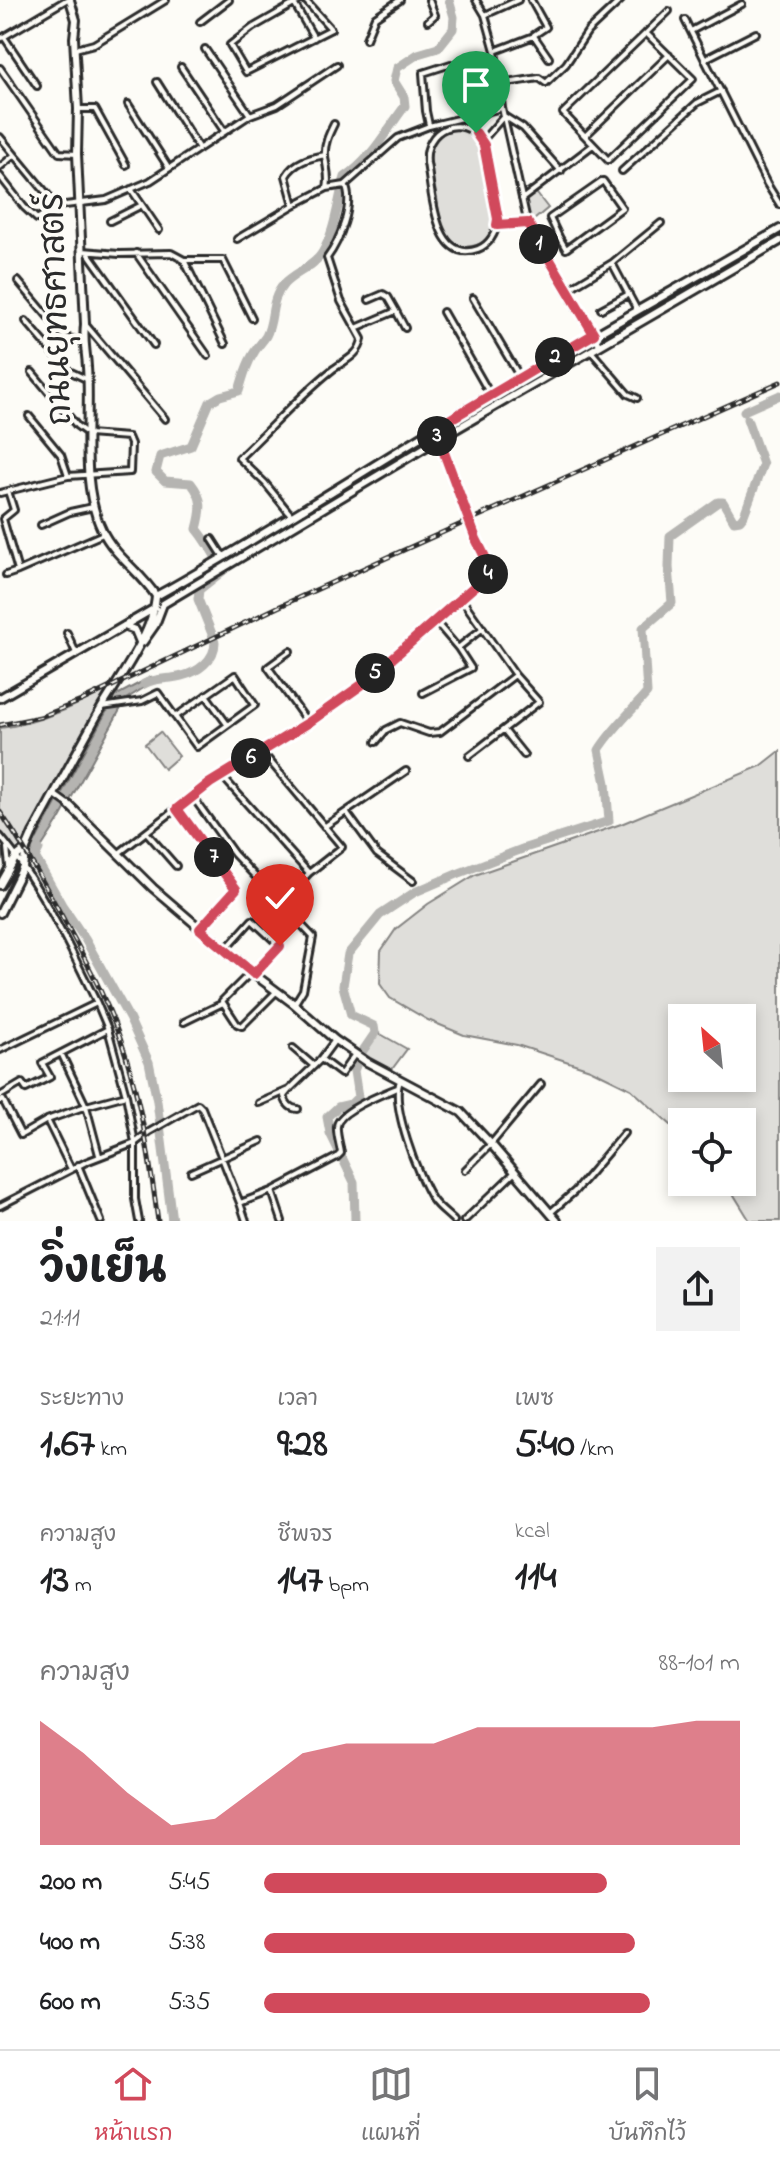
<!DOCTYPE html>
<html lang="th">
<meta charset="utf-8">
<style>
:root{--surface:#fff;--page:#f2f2f2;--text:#202124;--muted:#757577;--line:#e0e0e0;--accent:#d1495b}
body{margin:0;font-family:"Indie Flower","Playpen Sans Thai",sans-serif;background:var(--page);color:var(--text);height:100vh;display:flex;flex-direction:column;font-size:30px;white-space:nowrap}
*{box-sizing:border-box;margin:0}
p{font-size:26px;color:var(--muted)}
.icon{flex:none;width:44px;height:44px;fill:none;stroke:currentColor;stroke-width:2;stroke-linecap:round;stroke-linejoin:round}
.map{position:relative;height:1221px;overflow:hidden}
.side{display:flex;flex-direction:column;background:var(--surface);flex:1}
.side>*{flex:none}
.needle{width:52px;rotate:333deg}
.fabs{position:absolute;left:668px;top:1004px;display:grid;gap:16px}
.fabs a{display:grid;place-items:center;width:88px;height:88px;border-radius:0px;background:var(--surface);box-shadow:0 4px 12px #0003;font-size:40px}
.pin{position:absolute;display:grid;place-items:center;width:68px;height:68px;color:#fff;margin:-82px -34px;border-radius:50% 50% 50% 0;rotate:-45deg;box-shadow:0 0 8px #0007}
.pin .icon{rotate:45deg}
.km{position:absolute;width:40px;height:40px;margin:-20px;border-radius:50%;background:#222;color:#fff;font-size:22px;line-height:40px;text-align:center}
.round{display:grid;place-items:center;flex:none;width:84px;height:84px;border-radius:0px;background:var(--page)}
.head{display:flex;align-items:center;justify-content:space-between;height:136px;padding:0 40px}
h1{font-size:44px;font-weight:700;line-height:60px}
.stats{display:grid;grid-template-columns:repeat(3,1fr);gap:12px;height:136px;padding:8px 40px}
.stats div{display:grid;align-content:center}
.stats b{font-size:40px;font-weight:700}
.stats small{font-size:22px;font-weight:400}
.stats p{font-size:22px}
.chart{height:224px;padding:16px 40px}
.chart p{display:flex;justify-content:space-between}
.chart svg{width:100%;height:144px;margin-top:8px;fill:var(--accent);opacity:.7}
ul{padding:0 40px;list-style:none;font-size:26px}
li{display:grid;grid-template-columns:128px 96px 1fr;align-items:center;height:60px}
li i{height:20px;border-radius:10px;background:var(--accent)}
.dock{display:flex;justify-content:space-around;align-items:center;height:112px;border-top:2px solid var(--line);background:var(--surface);font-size:22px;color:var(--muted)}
.dock a{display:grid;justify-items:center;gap:4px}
.dock .on{color:var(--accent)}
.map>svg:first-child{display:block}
</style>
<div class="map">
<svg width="780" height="1221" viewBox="0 0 780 1221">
<rect width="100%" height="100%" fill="#fdfcf7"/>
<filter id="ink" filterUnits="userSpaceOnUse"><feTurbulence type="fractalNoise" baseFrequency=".0125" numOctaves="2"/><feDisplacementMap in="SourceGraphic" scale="16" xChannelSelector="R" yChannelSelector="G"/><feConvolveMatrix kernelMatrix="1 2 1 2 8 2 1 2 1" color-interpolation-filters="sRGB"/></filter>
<g filter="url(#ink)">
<path fill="#dfdeda" stroke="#858482" stroke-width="2" fill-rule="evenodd" d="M 460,129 C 470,132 475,136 480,145 C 483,161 496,212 493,225 C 491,236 483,244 472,246 C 462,248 451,243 445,234 C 439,225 439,209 437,198 C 432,170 417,131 460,129 Z
M 534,190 L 548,208 L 528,225 L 522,199 Z
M 115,685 L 26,849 L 16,857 L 0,836 L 0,728 C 42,723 78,705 115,685 Z
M 160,732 L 179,756 L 164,769 L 145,744 Z
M 780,751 L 780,1221 L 750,1221 L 726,1182 L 742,1182 L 742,1122 L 682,1122 L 682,1135 L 631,1089 L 590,1069 L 517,1045 L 464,1035 L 428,1020 L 390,998 L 380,984 L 381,951 L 396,929 L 428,904 L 475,875 L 621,824 L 761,766 ZM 682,1018 L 742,1018 L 742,1078 L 682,1078 Z
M 377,1032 L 407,1049 L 390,1072 L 360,1055 Z"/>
<path fill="#b5b4b1" stroke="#7e7d7b" stroke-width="2" d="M 151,677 L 153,682 L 126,699 L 59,820 L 35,857 L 31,849 L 115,696 Z"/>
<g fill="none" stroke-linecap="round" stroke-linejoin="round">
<path stroke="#b5b4b1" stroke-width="9" d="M 744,411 L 780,395
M 212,634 L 198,599 L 199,590 L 223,571 C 215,556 208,542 197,529 C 202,510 204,499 191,483 L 165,481 L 156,472 L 160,456 L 191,446 L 210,402 L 220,396 L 239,391 C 243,377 247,363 255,351 C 258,346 263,341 266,336 C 275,319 269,301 284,284 C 295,272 314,267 322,253 C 336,229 337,203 345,177 C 371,160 386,131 405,106 L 404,97 L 394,81 L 397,68 L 418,54 L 438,48 L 453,29 L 454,17 L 449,0
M 144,684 C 157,677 168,680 182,676 C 198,672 215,660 215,642
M 39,849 L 35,857 L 62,905 L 85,939 L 129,1018 L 149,1062 L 157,1101 L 172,1221
M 355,1221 L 354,1182 L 330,1133 L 327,1117 L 338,1107 L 351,1104 L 358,1097 L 354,1071 L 360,1055 L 375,1033 L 374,1026 L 351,1015 L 343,986 L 348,954 L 380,915 L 415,892 L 457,874 L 525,848 L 609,821 L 606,783 L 599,750 C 612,729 631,712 647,693 L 643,628 L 672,603 L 669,567 L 670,536 L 718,502 L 723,502 L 734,521 L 740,520 L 744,515 L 763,464 L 747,419"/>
<g stroke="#2b2b2b" stroke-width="10">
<path id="street" d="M 292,0 L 314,38
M 301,0 L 252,28 L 230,45 L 246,72 L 331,29 L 305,0
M 476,0 L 485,15 L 495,51 L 502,108 L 528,225 L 600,346
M 531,0 L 546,27 L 534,35
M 485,15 L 518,0
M 685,20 L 767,184 L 780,205
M 428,21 L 435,15 L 429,0
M 200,22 L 229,0
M 691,31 L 742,4
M 646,33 L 693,79 L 608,160 L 563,113 L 669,11
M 4,37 L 37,86
M 0,39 L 66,0
M 366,39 L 375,17 L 400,0
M 75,49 L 94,44 L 166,0
M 205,49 L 250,115
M 495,51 L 534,36 L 549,58
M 705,59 L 756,33
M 181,67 L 224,131
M 0,68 L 59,153 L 77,154
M 157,82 L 198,147
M 500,84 L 539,78 L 546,83 L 566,64 L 588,31 L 621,0
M 128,104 L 169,168
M 78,109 L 95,109 L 126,165
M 429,125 L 426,111 L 423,73 L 451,64 L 455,68 L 468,116
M 585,136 L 669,55
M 0,137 L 57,206
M 482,141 L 485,149 L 498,219 C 496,232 491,244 478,249 C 434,265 432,190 427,163 C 423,129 462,112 482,141 L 504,116 L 523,128 L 561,171
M 0,167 L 13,156
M 622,171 L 697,103 L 721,91
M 0,176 L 24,207 L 37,219 L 57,206 L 106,200 L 150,181 L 250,115 L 277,105 L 337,65
M 327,188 C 330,176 326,168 325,156 C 324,144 329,134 334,124
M 131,189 L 159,230
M 522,199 L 593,145
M 294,205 L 286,176 C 294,162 309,158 325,155
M 110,221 L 142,205
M 498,225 L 528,223
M 237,239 L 294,205 L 327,188 L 345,185 L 398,138 L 429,126 L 502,108
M 541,247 L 559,237 L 550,218 L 603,181 L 622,208 L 566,249 L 559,237
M 83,251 L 119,254 L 171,253 L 184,260 L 223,260 L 252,318
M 88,253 L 154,345
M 136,253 L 208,356
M 184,260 L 225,344
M 18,281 L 65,337 L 83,342
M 567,290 L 612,263
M 473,298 L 521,379
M 369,300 L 383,294 L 388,297 L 396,311
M 601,309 L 629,294
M 637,310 L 612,263 L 661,223
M 443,312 L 491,396
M 26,321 L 69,371 L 86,379
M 85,324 L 165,419
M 356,328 L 396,311 L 405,328
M 591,351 L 628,394 L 637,398
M 29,416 L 61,455 L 68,476
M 8,491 L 14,510 L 3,519 L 18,571 L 103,534
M 0,493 L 68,476 L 130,472 L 131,444 L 128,437 L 88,434 L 77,426 L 32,372
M 291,515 L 265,483 L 239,458 C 270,429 299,396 332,370 C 344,361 360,355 362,339 L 341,301 L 327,258 C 339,242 355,204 345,185
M 41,525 L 70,512 L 93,507
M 212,539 L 221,553 L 226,557
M 6,575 L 18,571
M 461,598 L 515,675 L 539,702 L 469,756
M 67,633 L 76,653
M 458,648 L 483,628
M 290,651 L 268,667 L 308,723
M 423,693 L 471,668 L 458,648 L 435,621
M 206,695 L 227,724
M 102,707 L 142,701 L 158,693 L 197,747 L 255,705 L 235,675 L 175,717
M 504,730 L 524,755
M 376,742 L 386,730 L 400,723 L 429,733 L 440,732 L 515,675
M 263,753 L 342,847 L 309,873 L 280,904
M 222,776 L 309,873
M 55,795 L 69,805
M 193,797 L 234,854 L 313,937 L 303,990 L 295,1003
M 177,809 L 236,889 L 200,929
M 347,813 L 377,854 L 413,881
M 324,827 L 406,771
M 147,833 L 176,866
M 0,836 C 40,883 70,948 97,1003
M 7,848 L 9,866
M 119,853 L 210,783 L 308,723 L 363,684 L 492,571 L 476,539 L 439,439 L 432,430
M 225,950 L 252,920 L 280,946 L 254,974
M 251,972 L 222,1001 L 237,1024 L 242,1026 L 276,992
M 184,1022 L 223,1003
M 293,1048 L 314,1066
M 0,1050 L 97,1003 L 108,1029 L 126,1095
M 61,1053 L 86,1106 L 126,1095 L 135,1143 L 135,1199 L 139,1221
M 321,1059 L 341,1074 L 355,1054
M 400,1081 C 390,1104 418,1177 432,1199 C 437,1207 447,1214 454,1221
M 289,1090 L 321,1059 L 335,1040
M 0,1096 L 22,1083 L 26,1089 L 50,1077 L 42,1063 L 108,1029
M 0,1101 L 3,1100 L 21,1135 L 47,1120 L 86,1106 L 99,1155
M 259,1103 L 289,1090 L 284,1096 C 286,1103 290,1109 298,1109
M 47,1120 L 71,1169
M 78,1165 L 101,1221
M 465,1170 L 491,1144 L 541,1084
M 191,1172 L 261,1141
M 272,1191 L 337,1157 L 341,1153 C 340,1145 336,1134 337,1126 C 338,1111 383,1094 397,1088
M 240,1203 L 246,1221
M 0,1206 L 86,1162 L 135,1143 L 149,1132 L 198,1104 L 202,1108 L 240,1203 L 272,1191 L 282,1221
M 550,1213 L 575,1191 L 624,1133
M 464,1221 L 514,1173"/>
</g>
<g stroke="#2b2b2b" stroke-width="12">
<path id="secondary" d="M 70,0 L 76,20 L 74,38 L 78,109 L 77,154 L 85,324 C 83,342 86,349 87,367 C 91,418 79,483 102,530 C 114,556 141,572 156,596
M 124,626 L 135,630 L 140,642
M 143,642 L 155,625 L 163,604 L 439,439 L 780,241
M 0,698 L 155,608
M 69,805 L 153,888 L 251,972 L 294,1004 L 335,1040 L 367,1062 L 461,1112 L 491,1144 L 557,1221
M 0,885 L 16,857 L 26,849
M 0,913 L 23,867 L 26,849 L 33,833 C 56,791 78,749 102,707 C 120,677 154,631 156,596 C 250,544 340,486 432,430 C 547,361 664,296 780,229"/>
</g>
<use href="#street" stroke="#fdfcf7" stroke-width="4"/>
<use href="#secondary" stroke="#fdfcf7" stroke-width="6"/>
<g stroke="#2b2b2b" stroke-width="5">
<path id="rail" d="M 0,725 L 40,717 L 81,701 L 278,607 L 470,520 L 780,382
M 0,812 C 22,843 39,875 57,907 C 86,960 114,1011 130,1070 C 144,1119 151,1170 158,1221"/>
</g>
<use href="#rail" stroke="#fdfcf7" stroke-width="2" stroke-dasharray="6" stroke-linecap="butt"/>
</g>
</g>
<g fill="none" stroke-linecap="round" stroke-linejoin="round" filter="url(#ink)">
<g stroke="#fff" stroke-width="16">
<path id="route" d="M 280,946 L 254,974 L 200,929 L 236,889 L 177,809 L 210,783 L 308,723 L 363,684 L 492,571 L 476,539 L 439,439 L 432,430 L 594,334 L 528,223 L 497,225 L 498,219 L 484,145 L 476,133"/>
</g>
<use href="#route" stroke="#d1495b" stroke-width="10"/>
</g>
<g text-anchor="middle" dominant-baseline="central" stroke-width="8" stroke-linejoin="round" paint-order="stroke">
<g font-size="34" fill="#2b2b2b" stroke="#fdfcf7">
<text transform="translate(58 309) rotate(-92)">ถนนยุทธศาสตร์</text>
</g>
</g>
</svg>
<div class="fabs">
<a><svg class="needle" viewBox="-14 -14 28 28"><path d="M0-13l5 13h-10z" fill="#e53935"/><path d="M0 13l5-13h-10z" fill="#757577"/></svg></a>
<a><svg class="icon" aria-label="locate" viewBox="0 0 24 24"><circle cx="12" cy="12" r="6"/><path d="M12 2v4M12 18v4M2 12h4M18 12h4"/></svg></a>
</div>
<div class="pin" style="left:476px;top:133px;background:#1e9e55"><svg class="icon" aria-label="arrive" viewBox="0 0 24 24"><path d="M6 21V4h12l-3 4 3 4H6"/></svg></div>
<div class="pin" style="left:280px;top:946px;background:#d93025"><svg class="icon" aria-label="check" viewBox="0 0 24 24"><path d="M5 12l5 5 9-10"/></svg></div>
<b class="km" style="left:539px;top:244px">1</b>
<b class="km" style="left:555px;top:357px">2</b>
<b class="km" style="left:437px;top:436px">3</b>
<b class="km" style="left:488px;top:574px">4</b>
<b class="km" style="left:375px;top:673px">5</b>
<b class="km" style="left:251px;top:758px">6</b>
<b class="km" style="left:214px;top:857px">7</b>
</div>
<section class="side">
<div class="head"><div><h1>วิ่งเย็น</h1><p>21:11</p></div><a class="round"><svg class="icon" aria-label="share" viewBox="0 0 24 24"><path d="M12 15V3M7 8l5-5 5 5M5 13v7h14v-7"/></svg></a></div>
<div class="stats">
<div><p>ระยะทาง</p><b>1.67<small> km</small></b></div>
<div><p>เวลา</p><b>9:28</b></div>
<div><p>เพซ</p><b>5:40<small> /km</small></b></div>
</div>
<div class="stats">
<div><p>ความสูง</p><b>13<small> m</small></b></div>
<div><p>ชีพจร</p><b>147<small> bpm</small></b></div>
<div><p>kcal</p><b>114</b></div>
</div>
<div class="chart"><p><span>ความสูง</span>88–101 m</p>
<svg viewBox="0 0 160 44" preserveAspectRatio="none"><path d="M0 44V6L10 16L20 28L30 38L40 36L50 26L60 16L70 13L80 13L90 13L100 8L110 8L120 8L130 8L140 8L150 6L160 6V44z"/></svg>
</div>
<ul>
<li><b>200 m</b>5:45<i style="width:72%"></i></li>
<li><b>400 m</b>5:38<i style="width:78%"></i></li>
<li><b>600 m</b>5:35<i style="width:81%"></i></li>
</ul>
</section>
<nav class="dock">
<a class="on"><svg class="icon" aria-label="home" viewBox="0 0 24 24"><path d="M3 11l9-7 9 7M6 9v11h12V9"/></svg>หน้าแรก</a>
<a><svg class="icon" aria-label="map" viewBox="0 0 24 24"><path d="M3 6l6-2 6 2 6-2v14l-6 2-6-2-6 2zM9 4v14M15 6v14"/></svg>แผนที่</a>
<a><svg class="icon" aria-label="saved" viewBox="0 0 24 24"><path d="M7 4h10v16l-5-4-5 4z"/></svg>บันทึกไว้</a>
</nav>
